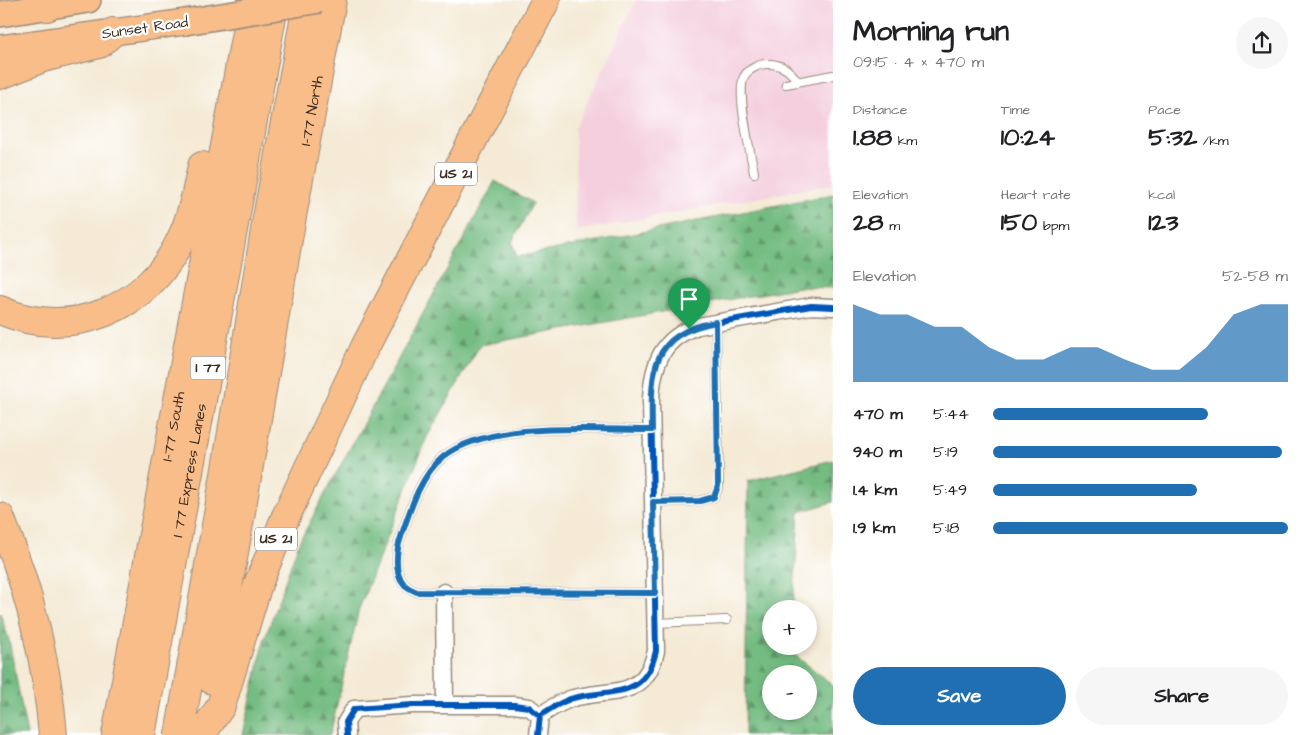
<!DOCTYPE html>
<meta charset="utf-8">
<style>
:root{--surface:#fff;--page:#f6f6f6;--text:#202124;--muted:#757577;--accent:#1f6fb2}
body{margin:0;font-family:"Architects Daughter",sans-serif;background:var(--page);color:var(--text);height:100vh;display:flex;flex-direction:column;font-size:19px;white-space:nowrap}
*{box-sizing:border-box;margin:0}
p{font-size:16px;color:var(--muted)}
.icon{flex:none;width:28px;height:28px;fill:none;stroke:currentColor;stroke-width:2;stroke-linecap:round;stroke-linejoin:round}
.map{position:relative;flex:1;overflow:hidden}
.side{display:flex;flex-direction:column;background:var(--surface);width:475px}
.side>*{flex:none}
.tools{position:absolute;left:762px;top:600px;display:grid;gap:10px}
.tools a{display:grid;place-items:center;width:55px;height:55px;border-radius:50%;background:var(--surface);box-shadow:0 2px 8px #0003;font-size:25px}
.pin{position:absolute;display:grid;place-items:center;width:42px;height:42px;color:#fff;margin:-51px -21px;border-radius:50% 50% 50% 0;rotate:-45deg;box-shadow:0 0 5px #0007}
.pin .icon{rotate:45deg}
.round{display:grid;place-items:center;flex:none;width:52px;height:52px;border-radius:26px;background:var(--page)}
.summary{display:flex;align-items:center;justify-content:space-between;height:85px;padding:0 20px}
h1{font-size:28px;font-weight:700;line-height:38px}
.figures{display:grid;grid-template-columns:repeat(3,1fr);gap:8px;height:85px;padding:5px 20px}
.figures div{display:grid;align-content:center}
.figures b{font-size:25px;font-weight:700}
.figures small{font-size:14px;font-weight:400}
.figures p{font-size:14px}
.chart{height:140px;padding:10px 20px}
.chart p{display:flex;justify-content:space-between}
.chart svg{width:100%;height:90px;margin-top:5px;fill:var(--accent);opacity:.7}
.cta{display:flex;gap:10px;margin-top:auto;padding:10px 20px}
.cta a{flex:1;height:58px;border-radius:30px;background:var(--accent);color:#fff;font-size:20px;font-weight:700;line-height:58px;text-align:center}
.cta a+a{background:var(--page);color:var(--text)}
ul{padding:0 20px;list-style:none;font-size:16px}
li{display:grid;grid-template-columns:80px 60px 1fr;align-items:center;height:38px}
li i{height:12px;border-radius:6px;background:var(--accent)}
main{display:flex;flex:1;min-height:0}
.map>svg:first-child{display:block}
</style>
<main>
<div class="map">
<svg width="833" height="735" viewBox="0 0 833 735">
<defs>
<pattern id="forest-firs" width="22" height="20" patternUnits="userSpaceOnUse" patternTransform="scale(1.25)"><rect width="22" height="20" fill="#74bc82"/><path d="M5 1l3.5 6h-7zM16 11l3.5 6h-7z" fill="#60996a"/></pattern>
</defs>
<rect width="100%" height="100%" fill="#fff"/>
<filter id="ink" filterUnits="userSpaceOnUse"><feTurbulence type="fractalNoise" baseFrequency=".02" numOctaves="2"/><feDisplacementMap in="SourceGraphic" scale="10" xChannelSelector="R" yChannelSelector="G"/><feConvolveMatrix kernelMatrix="1 2 1 2 8 2 1 2 1" color-interpolation-filters="sRGB"/></filter>
<filter id="wash" filterUnits="userSpaceOnUse"><feTurbulence type="fractalNoise" baseFrequency=".0096" numOctaves="4" result="noise"/><feDisplacementMap in="SourceGraphic" scale="20" xChannelSelector="R" yChannelSelector="G"/><feGaussianBlur stdDeviation="1.12" result="paint"/><feColorMatrix in="noise" values="0 0 0 0 0 0 0 0 0 0 0 0 0 0 0 0 0 1.4 0 .05"/><feComposite in="paint" operator="in"/></filter>
<g filter="url(#wash)">
<rect width="100%" height="100%" fill="#f4ead5"/>
<path fill="#f4cfde" d="M 636,0 L 833,0 L 833,184 L 576,231 L 575,128 Z"/>
<path fill="url(#forest-firs)" stroke="#587350" fill-rule="evenodd" d="M 495,181 L 533,203 L 512,242 L 517,257 L 833,194 L 833,288 L 799,287 L 480,345 L 427,437 L 359,609 L 330,735 L 243,735 L 264,641 L 299,542 Z
M 833,460 L 833,502 L 799,512 L 793,609 L 771,609 L 771,646 L 791,646 L 791,652 L 833,685 L 833,735 L 745,735 L 748,481 ZM 771,674 L 809,674 L 809,711 L 771,711 Z
M 0,613 L 9,640 L 27,735 L 0,735 Z"/>
</g>
<g filter="url(#ink)">
<g fill="none" stroke-linecap="round" stroke-linejoin="round">
<g stroke="#988a7a" stroke-width="10">
<path id="service" d="M 786,84 L 833,75
M 754,173 C 751,154 736,92 744,77 C 747,70 759,64 766,64 C 781,63 790,70 798,82
M 652,430 C 595,430 489,420 443,457 C 420,476 410,510 401,537 C 396,550 394,573 404,584 C 407,588 413,590 417,592 L 655,593
M 653,502 L 699,501 L 714,497 L 719,486 L 716,322
M 655,623 L 727,620"/>
</g>
<g stroke="#988a7a" stroke-width="19">
<path id="minor" d="M 444,592 L 445,705
M 347,735 L 346,722 L 354,709 L 413,705 L 514,705 L 529,707 L 540,716
M 538,735 L 540,716 C 549,709 560,703 570,699 C 608,687 644,703 656,651 L 651,399 C 653,363 662,338 698,326 L 811,306 L 833,307"/>
</g>
<g stroke="#988a7a" stroke-width="28">
<path id="primary" d="M 0,14 L 88,0
M 0,48 L 185,22"/>
</g>
<g stroke="#988a7a" stroke-width="30">
<g id="motorway">
<path d="M 47,7 L 50,0"/>
<path d="M 0,75 L 43,58 L 99,44 L 113,32"/>
<path d="M 0,310 C 71,342 149,308 181,239 C 192,216 197,190 202,166"/>
<path d="M 0,517 C 28,586 47,661 53,735"/>
<path id="s1" d="M 212,680 L 291,222 L 332,0"/>
<path id="s2" d="M 116,735 L 252,0"/>
<path id="s3" d="M 141,735 L 275,0"/>
<path d="M 179,735 L 225,475 L 267,218 L 308,0"/>
<path d="M 201,735 L 221,706 L 258,584 L 286,516 L 365,347 L 546,0"/>
</g>
</g>
<use href="#service" stroke="#fff" stroke-width="8"/>
<use href="#minor" stroke="#fff" stroke-width="16"/>
<use href="#primary" stroke="#f8bd89" stroke-width="25"/>
<use href="#motorway" stroke="#f8bd89" stroke-width="28"/>
<g stroke="#988a7a" stroke-width="28" stroke-linecap="butt">
<path id="primary-bridge" d="M 185,22 L 320,0"/>
</g>
<use href="#primary-bridge" stroke="#f8bd89" stroke-width="25"/>
<g stroke="#fff" stroke-width="9">
<path id="cycleway" d="M 347,735 L 346,722 L 354,709 L 413,705 L 514,705 L 529,707 L 540,716
M 538,735 L 540,716 C 549,709 560,703 570,699 C 608,687 644,703 656,651 L 651,399 C 653,363 662,338 698,326 L 811,306 L 833,307"/>
</g>
<use href="#cycleway" stroke="#0057b8" stroke-width="6"/>
</g>
</g>
<g fill="none" stroke-linecap="round" stroke-linejoin="round" filter="url(#ink)">
<g stroke="#fff" stroke-width="10">
<path id="route" d="M 716,322 L 718,486 L 714,497 L 700,501 L 653,502 L 655,593 L 417,592 C 413,590 407,588 404,584 C 394,573 396,551 401,537 C 410,510 420,476 443,457 C 489,420 595,430 652,430 C 651,372 649,334 716,322 Z"/>
</g>
<use href="#route" stroke="#1f6fb2" stroke-width="6"/>
</g>
<g text-anchor="middle" dominant-baseline="central" stroke-width="4.5" stroke-linejoin="round" paint-order="stroke">
<g fill="#fff" stroke="#766a62" stroke-width="1">
<rect x="435" y="162.5" width="42" height="23" rx="4"/>
<rect x="190.5" y="356.5" width="35" height="23" rx="4"/>
<rect x="255" y="527.5" width="42" height="23" rx="4"/>
</g>
<g font-size="14" font-weight="bold" fill="#3b2a1e">
<text x="456" y="174">US 21</text>
<text x="208" y="368">I 77</text>
<text x="276" y="539">US 21</text>
</g>
<g font-size="15" fill="#3b2a1e" stroke="#fff">
<text transform="translate(145 28) rotate(-8)">Sunset Road</text>
<text stroke="none"><textPath href="#s1" startOffset="578">I-77 North</textPath></text>
<text stroke="none"><textPath href="#s2" startOffset="314">I-77 South</textPath></text>
<text stroke="none"><textPath href="#s3" startOffset="269">I 77 Express Lanes</textPath></text>
</g>
</g>
</svg>
<div class="tools">
<a>+</a>
<a>−</a>
</div>
<div class="pin" style="left:689px;top:329px;background:#1e9e55"><svg class="icon" aria-label="arrive" viewBox="0 0 24 24"><path d="M6 21V4h12l-3 4 3 4H6"/></svg></div>
</div>
<section class="side">
<div class="summary"><div><h1>Morning run</h1><p>09:15 · 4 × 470 m</p></div><a class="round"><svg class="icon" aria-label="share" viewBox="0 0 24 24"><path d="M12 15V3M7 8l5-5 5 5M5 13v7h14v-7"/></svg></a></div>
<div class="figures">
<div><p>Distance</p><b>1.88<small> km</small></b></div>
<div><p>Time</p><b>10:24</b></div>
<div><p>Pace</p><b>5:32<small> /km</small></b></div>
</div>
<div class="figures">
<div><p>Elevation</p><b>28<small> m</small></b></div>
<div><p>Heart rate</p><b>150<small> bpm</small></b></div>
<div><p>kcal</p><b>123</b></div>
</div>
<div class="chart"><p><span>Elevation</span>52–58 m</p>
<svg viewBox="0 0 160 44" preserveAspectRatio="none"><path d="M0 44V6L10 11L20 11L30 17L40 17L50 27L60 33L70 33L80 27L90 27L100 33L110 38L120 38L130 27L140 11L150 6L160 6V44z"/></svg>
</div>
<ul>
<li><b>470 m</b>5:44<i style="width:73%"></i></li>
<li><b>940 m</b>5:19<i style="width:98%"></i></li>
<li><b>1.4 km</b>5:49<i style="width:69%"></i></li>
<li><b>1.9 km</b>5:18<i style="width:100%"></i></li>
</ul>
<div class="cta"><a>Save</a><a>Share</a></div>
</section>
</main>
